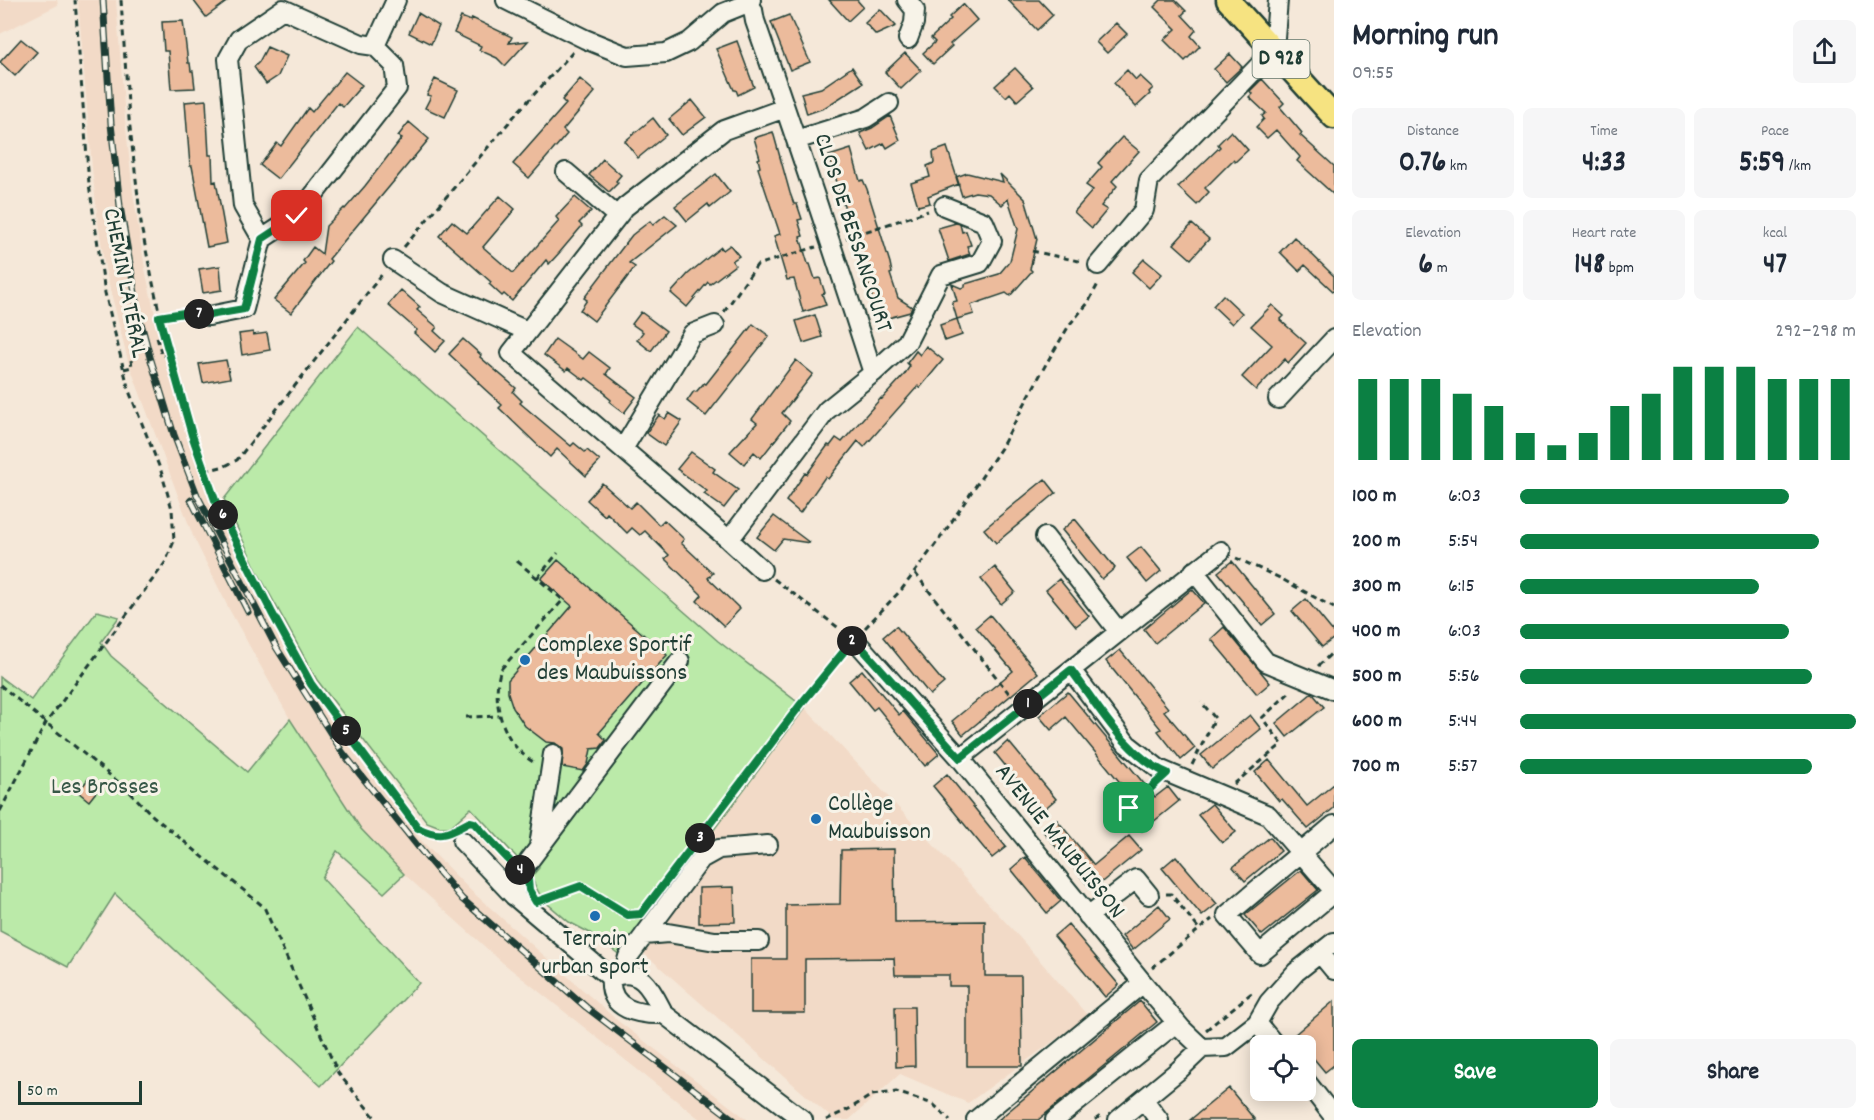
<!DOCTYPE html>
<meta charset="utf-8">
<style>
:root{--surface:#fff;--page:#f6f6f7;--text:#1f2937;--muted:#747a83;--accent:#0b8043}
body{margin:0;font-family:Dekko,sans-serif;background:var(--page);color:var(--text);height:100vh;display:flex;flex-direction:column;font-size:22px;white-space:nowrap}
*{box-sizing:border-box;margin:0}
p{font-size:20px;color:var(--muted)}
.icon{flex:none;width:33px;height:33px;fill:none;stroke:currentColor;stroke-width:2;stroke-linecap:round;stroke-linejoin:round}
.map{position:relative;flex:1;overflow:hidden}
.sheet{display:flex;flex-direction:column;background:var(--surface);width:540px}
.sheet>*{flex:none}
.tools{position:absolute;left:1250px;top:1035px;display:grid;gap:12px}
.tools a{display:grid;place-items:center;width:66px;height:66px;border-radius:9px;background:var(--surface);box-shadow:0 3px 15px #0003;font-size:30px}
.scale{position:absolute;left:18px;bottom:15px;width:124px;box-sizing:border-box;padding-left:6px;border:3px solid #1f3d34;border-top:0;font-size:16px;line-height:21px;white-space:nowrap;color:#1f3d34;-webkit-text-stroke:4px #f7f3e8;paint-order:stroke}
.pin{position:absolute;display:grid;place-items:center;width:51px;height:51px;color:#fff;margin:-26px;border-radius:12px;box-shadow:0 3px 9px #0006}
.km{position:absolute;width:30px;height:30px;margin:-15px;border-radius:50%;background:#222;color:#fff;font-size:16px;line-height:30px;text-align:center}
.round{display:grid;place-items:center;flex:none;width:63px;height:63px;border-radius:9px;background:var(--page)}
.head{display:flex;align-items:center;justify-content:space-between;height:102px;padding:0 18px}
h1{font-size:33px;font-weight:800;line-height:45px}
.figures{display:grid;grid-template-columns:repeat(3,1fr);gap:9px;height:102px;padding:6px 18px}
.figures div{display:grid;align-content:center;border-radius:9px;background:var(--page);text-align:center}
.figures b{font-size:30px;font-weight:800}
.figures small{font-size:16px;font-weight:400}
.figures p{font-size:16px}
.chart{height:168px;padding:12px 18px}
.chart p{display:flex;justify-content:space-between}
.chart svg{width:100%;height:108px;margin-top:6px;stroke:var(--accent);stroke-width:6}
.cta{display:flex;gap:12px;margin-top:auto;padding:12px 18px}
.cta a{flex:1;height:69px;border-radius:9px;background:var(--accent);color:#fff;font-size:24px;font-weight:800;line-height:69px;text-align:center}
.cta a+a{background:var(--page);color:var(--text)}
ul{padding:0 18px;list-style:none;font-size:20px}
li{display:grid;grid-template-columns:96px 72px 1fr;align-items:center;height:45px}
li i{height:15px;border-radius:8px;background:var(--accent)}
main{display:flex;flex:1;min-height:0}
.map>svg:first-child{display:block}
</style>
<main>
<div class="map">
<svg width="1334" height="1120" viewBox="0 0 1334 1120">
<rect width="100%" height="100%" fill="#f5e8d9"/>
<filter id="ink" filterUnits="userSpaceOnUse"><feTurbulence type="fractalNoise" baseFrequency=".0167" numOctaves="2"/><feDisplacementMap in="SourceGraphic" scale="12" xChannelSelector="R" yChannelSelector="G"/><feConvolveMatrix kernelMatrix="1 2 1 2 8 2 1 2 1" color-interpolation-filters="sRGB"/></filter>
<g filter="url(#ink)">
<path fill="#f2dac7" d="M 0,0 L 57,0 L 58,5 L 0,34 Z
M 78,0 L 116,0 L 125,119 L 133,193 L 145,269 L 163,351 L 186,431 L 208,497 L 259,602 L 296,670 L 367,771 L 419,838 L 470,890 L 618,1021 L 748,1120 L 701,1120 L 503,963 L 404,874 L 361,829 L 290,719 L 229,609 L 193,536 L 128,361 L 105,268 L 98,222 L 92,168 Z
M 805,708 L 1013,930 L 1088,1016 L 968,1103 L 900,1074 L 849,1120 L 834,1120 L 630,941 Z"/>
<path fill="#bbeaa9" stroke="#6d946e" stroke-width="1.5" d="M 358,327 L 718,641 L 805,708 L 620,955 L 590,933 L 569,922 L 542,899 L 531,877 L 539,868 L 529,861 L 522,863 L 471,808 L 450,827 L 440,827 L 427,822 L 317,680 L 257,571 L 224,499 Z
M 97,611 L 119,617 L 101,642 L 111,656 L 247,772 L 290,719 L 361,829 L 404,874 L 384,893 L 337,851 L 322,878 L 419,983 L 321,1086 L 115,894 L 68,967 L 0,931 L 0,677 L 31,700 Z"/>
<path fill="#ecbb9c" stroke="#1f3d34" stroke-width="1.5" d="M 193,0 L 229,0 L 206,17 Z
M 829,0 L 857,0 L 863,7 L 848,21 Z
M 1008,0 L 1039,0 L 1053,15 L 1037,30 Z
M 1161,0 L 1175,0 L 1186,11 L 1182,15 L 1196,30 L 1191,36 L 1200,46 L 1185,61 L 1164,40 L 1176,29 L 1154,7 Z
M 963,4 L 977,20 L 950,44 L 952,46 L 933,64 L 923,53 L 935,42 L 931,38 L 951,19 L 949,17 Z
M 880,9 L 896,26 L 876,35 L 865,23 Z
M 418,13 L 439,26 L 431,44 L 409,33 Z
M 789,15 L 810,62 L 790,70 L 771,22 Z
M 461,17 L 471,21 L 472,18 L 512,37 L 509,43 L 528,41 L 505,66 L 497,58 L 479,50 L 481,46 L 454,33 Z
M 183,21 L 188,63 L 190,63 L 191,71 L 193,71 L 195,88 L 171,89 L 168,51 L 164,51 L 162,22 Z
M 1116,23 L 1127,34 L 1107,53 L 1096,42 Z
M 21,39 L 37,52 L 15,76 L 0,62 Z
M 737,41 L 754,87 L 738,95 L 736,90 L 734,90 L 716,49 Z
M 267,47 L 287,56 L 278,76 L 266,84 L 254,67 L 259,62 Z
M 905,53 L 921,70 L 901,89 L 885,72 Z
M 1230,54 L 1242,67 L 1226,82 L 1214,69 Z
M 852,67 L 863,83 L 824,108 L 807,114 L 801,93 L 821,88 Z
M 1015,68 L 1033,87 L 1017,101 L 1010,93 L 1006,97 L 995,86 Z
M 1127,70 L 1136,80 L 1140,76 L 1153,88 L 1149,92 L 1150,94 L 1136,107 L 1114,83 Z
M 345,72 L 362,85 L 343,107 L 338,103 L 278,179 L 260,165 L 277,143 L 281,146 L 308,108 L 312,112 Z
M 435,79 L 458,90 L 445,117 L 425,108 L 431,96 L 427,95 Z
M 580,79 L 595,92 L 563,130 L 567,134 L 529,178 L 513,164 L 566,104 L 562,100 Z
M 1262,79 L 1284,103 L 1280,107 L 1302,133 L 1300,135 L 1334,166 L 1334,195 L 1297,161 L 1300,157 L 1276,130 L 1267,138 L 1256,127 L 1264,119 L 1262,116 L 1266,113 L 1249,97 L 1252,94 L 1250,91 Z
M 206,100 L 209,155 L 212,155 L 213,182 L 216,181 L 227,243 L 207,247 L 192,166 L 190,166 L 185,102 Z
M 692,100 L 706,117 L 682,135 L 669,119 Z
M 890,116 L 900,140 L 887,148 L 884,143 L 869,151 L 860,133 L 872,128 Z
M 653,118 L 666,135 L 638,158 L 625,141 Z
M 409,122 L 429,139 L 329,259 L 331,261 L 291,313 L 274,300 L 305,263 L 303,261 L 313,247 L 322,254 L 326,226 L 344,208 L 345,209 L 365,186 L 402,138 L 398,136 Z
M 1231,131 L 1248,150 L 1235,162 L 1233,160 L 1205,188 L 1209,192 L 1197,205 L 1178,187 L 1220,147 L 1218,144 Z
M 773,132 L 790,193 L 794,204 L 797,204 L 802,219 L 798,220 L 803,236 L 800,237 L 808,264 L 810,264 L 815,279 L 820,278 L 825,293 L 822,294 L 826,305 L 803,312 L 794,279 L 787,280 L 774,236 L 780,234 L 758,168 L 760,167 L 758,159 L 760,158 L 754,138 Z
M 1122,137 L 1139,151 L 1112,181 L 1117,186 L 1101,206 L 1107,210 L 1092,228 L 1074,212 L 1093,190 L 1086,185 L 1102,167 L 1098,163 Z
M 947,147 L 959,184 L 928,196 L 930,203 L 918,206 L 911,183 L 930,177 L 927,166 L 934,163 L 933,152 Z
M 851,149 L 860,181 L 863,180 L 867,189 L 890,263 L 892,273 L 890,274 L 898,298 L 912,307 L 910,312 L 877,321 L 870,297 L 872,296 L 857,246 L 861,245 L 854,220 L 849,222 L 829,156 Z
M 603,159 L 621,175 L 616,181 L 618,183 L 609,192 L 589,175 Z
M 967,173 L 1003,182 L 1000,174 L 1025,199 L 1037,239 L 1030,269 L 1032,271 L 1010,296 L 1006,293 L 971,305 L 974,314 L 957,319 L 952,302 L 957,301 L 952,284 L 961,288 L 965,287 L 965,284 L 999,274 L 1010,261 L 1018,229 L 1008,199 L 1002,205 L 989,194 L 975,192 L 962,196 L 956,177 Z
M 716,174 L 730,192 L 710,208 L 708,204 L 687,221 L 675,206 Z
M 500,196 L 515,209 L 483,247 L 513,273 L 559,221 L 556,217 L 575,197 L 591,211 L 579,223 L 582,226 L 560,252 L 549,264 L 546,260 L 512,301 L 504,294 L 502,296 L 489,284 L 491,282 L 439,236 L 452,221 L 467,233 Z
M 665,215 L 677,225 L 629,263 L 635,267 L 594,321 L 580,310 L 587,300 L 584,298 L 632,235 L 650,221 L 653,225 Z
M 956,223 L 960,224 L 962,232 L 966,231 L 971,245 L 967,246 L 970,254 L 949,261 L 938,228 Z
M 1192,224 L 1209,239 L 1191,259 L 1174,244 Z
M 1294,237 L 1334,276 L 1334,292 L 1305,265 L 1299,271 L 1280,252 Z
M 730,245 L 739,256 L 732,261 L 735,265 L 710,284 L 708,282 L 687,307 L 671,293 L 688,274 L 721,247 L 723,250 Z
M 1144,259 L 1162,274 L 1149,288 L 1132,272 Z
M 220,266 L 222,290 L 203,293 L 199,269 Z
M 401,290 L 420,307 L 417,310 L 437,327 L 434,331 L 445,341 L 435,352 L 414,333 L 417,330 L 388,305 Z
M 1223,295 L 1242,313 L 1232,324 L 1213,306 Z
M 1272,305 L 1284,316 L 1280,320 L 1306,343 L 1288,363 L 1285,359 L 1256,390 L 1242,377 L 1272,345 L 1251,326 Z
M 641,312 L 666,331 L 651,351 L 637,340 L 643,332 L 632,324 Z
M 815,315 L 822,337 L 803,343 L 796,321 Z
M 957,319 L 962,335 L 945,341 L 940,325 Z
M 753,324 L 769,336 L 706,416 L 687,401 L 694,391 L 696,392 L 704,383 L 706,384 Z
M 253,332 L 253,335 L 267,333 L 270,350 L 242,355 L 239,334 Z
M 463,339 L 481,355 L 480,357 L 516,388 L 513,392 L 522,401 L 520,403 L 571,446 L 574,443 L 585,452 L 587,450 L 600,461 L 586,476 L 557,449 L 550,457 L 499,408 L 502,405 L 478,383 L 479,382 L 449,354 Z
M 555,339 L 583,359 L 589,352 L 610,368 L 606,374 L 636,397 L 624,413 L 610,402 L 611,400 L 605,395 L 606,393 L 586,378 L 584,380 L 568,368 L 566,371 L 544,355 Z
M 926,346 L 943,360 L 920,388 L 918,386 L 864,447 L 858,441 L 828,479 L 825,477 L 800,513 L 786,501 L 805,473 L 807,474 L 828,445 L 830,446 L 836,438 L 842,442 L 881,398 L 882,399 L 904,375 L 910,366 L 907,363 L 916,351 L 920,355 Z
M 226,360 L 230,378 L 203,383 L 199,364 Z
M 796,360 L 813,374 L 782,413 L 790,421 L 761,458 L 754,452 L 744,464 L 730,452 L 757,423 L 752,419 Z
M 669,413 L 682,421 L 664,446 L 646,433 L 659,415 L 665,419 Z
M 691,452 L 715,469 L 713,472 L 738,490 L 724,508 L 704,494 L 707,491 L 677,469 Z
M 1045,479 L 1056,493 L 996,543 L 984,529 Z
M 602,483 L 630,508 L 636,502 L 659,525 L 664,520 L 684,539 L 681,543 L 713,573 L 708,578 L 740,609 L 724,626 L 697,601 L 702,595 L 665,559 L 669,555 L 645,531 L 640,535 L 632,528 L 627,533 L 607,513 L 605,516 L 587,500 Z
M 774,516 L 810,543 L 783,539 L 774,550 L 757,537 Z
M 1075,519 L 1115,568 L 1102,579 L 1062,530 Z
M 1141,547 L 1161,571 L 1147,583 L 1127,558 Z
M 558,560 L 667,655 L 599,733 L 606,740 L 600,748 L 591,749 L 588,764 L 583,771 L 562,767 L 563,749 L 555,743 L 546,742 L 525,726 L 513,708 L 508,693 L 508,680 L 572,606 L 541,579 Z
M 1232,561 L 1275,614 L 1262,625 L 1218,572 Z
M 995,567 L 1015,592 L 1001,604 L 981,579 Z
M 1059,579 L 1089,616 L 1076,626 L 1046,590 Z
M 1192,589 L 1204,603 L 1155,643 L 1144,629 Z
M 1306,599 L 1334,633 L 1334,638 L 1322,647 L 1292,611 Z
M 990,615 L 1038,673 L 963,735 L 952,721 L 1013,671 L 976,627 Z
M 896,626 L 944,683 L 930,695 L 883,637 Z
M 1224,627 L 1270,683 L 1257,694 L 1211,639 Z
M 1120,650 L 1168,708 L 1164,711 L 1195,748 L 1181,760 L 1158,731 L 1161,729 L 1106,661 Z
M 862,670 L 899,715 L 903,711 L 939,754 L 925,766 L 877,707 L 873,710 L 849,681 Z
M 1068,692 L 1155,797 L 1168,787 L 1179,801 L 1142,831 L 1131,817 L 1142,809 L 1066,717 L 1051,730 L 1039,716 Z
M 1312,693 L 1324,707 L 1287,737 L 1276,723 Z
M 1250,715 L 1261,729 L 1212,769 L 1201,755 Z
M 1008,741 L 1056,799 L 1042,811 L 995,753 Z
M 1269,760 L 1307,806 L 1334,784 L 1334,808 L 1308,829 L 1282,799 L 1279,801 L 1255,772 Z
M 947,774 L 1006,847 L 992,858 L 933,786 Z
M 89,778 L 100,787 L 89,801 L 78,792 Z
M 1212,804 L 1236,832 L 1222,843 L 1198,815 Z
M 1057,820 L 1094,865 L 1129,836 L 1141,850 L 1092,890 L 1043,831 Z
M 1270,837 L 1281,851 L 1245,881 L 1233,867 Z
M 894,849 L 895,922 L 985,921 L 985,976 L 1021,976 L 1022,1066 L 967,1066 L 967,986 L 949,986 L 949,975 L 895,975 L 894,958 L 805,959 L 805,1013 L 751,1013 L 751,959 L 786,959 L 786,905 L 840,904 L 841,850 Z
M 1176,856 L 1217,904 L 1202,916 L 1162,868 Z
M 1025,857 L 1061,901 L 1047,913 L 1011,869 Z
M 1301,870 L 1318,890 L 1262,935 L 1245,915 Z
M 734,887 L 735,922 L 699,923 L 699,888 Z
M 1159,905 L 1170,919 L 1133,950 L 1122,936 Z
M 1068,924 L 1119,985 L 1105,997 L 1054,936 Z
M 1140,1001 L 1157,1022 L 1038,1120 L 998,1120 Z
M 1334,1001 L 1334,1065 L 1325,1072 L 1305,1048 L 1305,1046 L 1303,1046 L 1294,1035 Z
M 895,1007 L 914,1007 L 915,1066 L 896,1067 Z
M 1229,1088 L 1255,1120 L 1190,1120 Z"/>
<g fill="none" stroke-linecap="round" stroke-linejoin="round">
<g stroke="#1f3d34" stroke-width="22">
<path id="minor" d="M 506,0 L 585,39 L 627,56 L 666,53 L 689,42 L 723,13 L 748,3 L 751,0
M 907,0 L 915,10 L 914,23 L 908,39
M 748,3 L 753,10 L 755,21 C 796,138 835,255 873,373 L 827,410 L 729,540 L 511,353 L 625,207 L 724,130 L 785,108
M 283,9 L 361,44 L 375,46 L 394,65 L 397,88 L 297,216 L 262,239 L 243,206 L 228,59 L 239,39 Z
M 375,46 L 396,0
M 796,140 L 866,118 L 889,103
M 566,172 L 617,216
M 393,260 L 442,293 L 527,331
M 1098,265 L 1144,210 L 1149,180 L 1274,50 L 1278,0
M 209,316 L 244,309 L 262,239
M 873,373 L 907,342 L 941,275 L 980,263 L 992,241 L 984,222 L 944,206
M 1278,399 L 1334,339
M 623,449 L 692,334 L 715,325
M 1045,537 L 1119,632
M 729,540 L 762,570
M 1194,571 L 1266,662 L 1334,690
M 854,639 L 960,758 L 1143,983 L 1182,1029 L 1202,1048
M 1071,670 L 1127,744 L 1159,769 L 1268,815 L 1334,891
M 960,758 L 1221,551
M 1334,825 L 1227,915 L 1260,954 L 1334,892
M 462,841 L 514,896 L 611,978 C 608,1010 639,1015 664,1014 L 803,1120
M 539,846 L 553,754
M 514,896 L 522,872 L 529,861 L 680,661
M 1088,916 L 1136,879 L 1149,895
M 644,935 L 668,933 L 715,941 L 759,941
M 1320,953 L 1334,970
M 623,973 L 628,957 L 701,859 L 719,849 L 768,845
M 613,977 C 642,965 653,993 664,1014
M 1257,1023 L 1276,1046
M 1305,1080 L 1334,1117
M 1144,1100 L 1159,1120
M 976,1120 L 1143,983
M 1055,1120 L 1176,1023
M 1118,1120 L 1179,1070 L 1202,1048 L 1226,1047 L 1257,1023 L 1269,1002 L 1296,972 L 1334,942"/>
</g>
<g stroke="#1f3d34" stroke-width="27">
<path id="major" d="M 1228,0 L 1334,117"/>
</g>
<path stroke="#1f3d34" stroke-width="3" stroke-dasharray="6 4.5" stroke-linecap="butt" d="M 121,0 L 129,119 L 142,231 L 168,354 L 192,435 L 215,500 L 271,613 L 311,684 L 418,828 L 431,834 L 447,834
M 846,238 L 928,211
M 404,247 L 516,114 L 573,52
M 1032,251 L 1083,262
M 724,312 L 757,265 L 816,247
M 159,317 L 184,313 L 193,314
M 157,337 L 162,356 L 168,354
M 124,369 L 132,367 L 131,360
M 205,471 L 225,466 L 237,460 L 383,273
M 1236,558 L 1280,578 L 1334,608
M 517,561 L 563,600 L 501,669 C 490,702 503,745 535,763
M 915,573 L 1011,696
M 537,578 L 558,553
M 774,579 L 840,629
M 865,628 L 902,589 L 944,533 L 1001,448 L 1046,364 L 1070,324 L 1088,303 L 1099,282
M 1318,666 L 1334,651
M 0,685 L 128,790 L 153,816 L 264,907 L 338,1073 L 377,1120
M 466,717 L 500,716
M 1192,765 L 1215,718 L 1201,702
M 1234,784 L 1282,744 L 1262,718 L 1291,691
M 1129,808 L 1155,784
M 0,811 L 46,723 L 165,563 L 174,541 L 172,509 L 161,471 L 129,391 L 105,293 L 89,184 L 75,0
M 463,825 L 469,822 L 474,823 L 510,859
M 698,840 L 844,651
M 1166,894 L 1171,894 L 1199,929
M 542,899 L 581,886 L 628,915 L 639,914
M 1152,968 L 1212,919
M 1206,1030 L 1254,991
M 826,1120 L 849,1109 L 872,1095 L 896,1092 L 933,1104 L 950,1120
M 1095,1120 L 1103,1114"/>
<use href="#minor" stroke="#f7f3e8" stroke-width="18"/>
<use href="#major" stroke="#f6e381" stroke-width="22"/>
<g stroke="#1f3d34" stroke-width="7">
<path id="rail" d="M 103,0 L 111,124 L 120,206 L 139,316 L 150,357 L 174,435 L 197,495 L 276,647 L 343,753 L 428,859 L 462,899 L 586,1007 L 734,1120
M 191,500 L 248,612"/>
</g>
<use href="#rail" stroke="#f7f3e8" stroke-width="4.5" stroke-dasharray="14" stroke-linecap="butt"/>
</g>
</g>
<g fill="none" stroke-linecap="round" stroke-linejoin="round" filter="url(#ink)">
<g stroke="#fff" stroke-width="12">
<path id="route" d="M 297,216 L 262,239 L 244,309 L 209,315 L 184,313 L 159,317 L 192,435 L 215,500 L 272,613 L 311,684 L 418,828 C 442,840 448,833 470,822 L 474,823 L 528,880 L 529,890 L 536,902 L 581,886 L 628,915 L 641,914 L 801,704 L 854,639 L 960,758 L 1071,670 C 1097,704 1126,756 1167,773 L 1129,808"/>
</g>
<use href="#route" stroke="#0b8043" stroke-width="8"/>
</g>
<g fill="#1f6fb2" stroke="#f7f3e8" stroke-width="2">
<circle cx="525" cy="660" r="6"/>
<circle cx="816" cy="819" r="6"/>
<circle cx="595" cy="916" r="6"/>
</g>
<g text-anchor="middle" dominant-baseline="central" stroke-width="6" stroke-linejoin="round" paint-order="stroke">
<rect fill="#f7f3e8" stroke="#60746a" stroke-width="1.5" x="1252.5" y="40" width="57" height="38" rx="4.5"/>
<g font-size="22" font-weight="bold" fill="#1f3d34">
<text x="1281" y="59">D 928</text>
</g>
<g font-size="24" fill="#1f3d34" stroke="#f7f3e8">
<text transform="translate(852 233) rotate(72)">CLOS DE BESSANCOURT</text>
<text transform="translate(124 283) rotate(79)">CHEMIN LATÉRAL</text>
<text transform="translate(1059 842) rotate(51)">AVENUE MAUBUISSON</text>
</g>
<g font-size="24" fill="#1f3d34" stroke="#f7f3e8" text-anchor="start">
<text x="537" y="646">Complexe Sportif<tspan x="537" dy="28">des Maubuissons</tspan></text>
<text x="828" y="805">Collège<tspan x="828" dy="28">Maubuisson</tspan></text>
<text x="595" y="940" text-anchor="middle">Terrain<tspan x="595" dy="28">urban sport</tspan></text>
</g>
<g font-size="24" fill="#365746" stroke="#f7f3e8">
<text x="105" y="788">Les Brosses</text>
</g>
</g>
</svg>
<div class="tools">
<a><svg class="icon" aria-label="locate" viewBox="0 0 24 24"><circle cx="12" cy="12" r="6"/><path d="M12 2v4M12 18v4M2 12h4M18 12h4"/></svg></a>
</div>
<div class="scale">50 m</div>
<div class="pin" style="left:1129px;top:808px;background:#1e9e55"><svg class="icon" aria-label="arrive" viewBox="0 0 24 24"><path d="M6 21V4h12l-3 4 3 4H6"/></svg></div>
<div class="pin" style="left:297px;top:216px;background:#d93025"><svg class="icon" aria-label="check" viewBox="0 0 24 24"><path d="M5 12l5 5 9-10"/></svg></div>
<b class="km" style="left:1028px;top:704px">1</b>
<b class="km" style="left:852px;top:641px">2</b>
<b class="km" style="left:700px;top:838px">3</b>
<b class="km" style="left:520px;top:870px">4</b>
<b class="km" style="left:346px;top:731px">5</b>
<b class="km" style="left:223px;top:515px">6</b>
<b class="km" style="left:199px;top:314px">7</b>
</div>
<section class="sheet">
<div class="head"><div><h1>Morning run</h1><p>09:55</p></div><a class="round"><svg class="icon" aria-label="share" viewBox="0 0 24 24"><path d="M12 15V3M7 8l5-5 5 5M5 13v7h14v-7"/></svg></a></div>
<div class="figures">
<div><p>Distance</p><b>0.76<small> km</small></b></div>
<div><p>Time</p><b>4:33</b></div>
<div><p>Pace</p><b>5:59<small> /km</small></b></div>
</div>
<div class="figures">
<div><p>Elevation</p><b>6<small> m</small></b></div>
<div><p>Heart rate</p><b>148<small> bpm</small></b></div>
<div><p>kcal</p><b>47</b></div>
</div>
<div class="chart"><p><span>Elevation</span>292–298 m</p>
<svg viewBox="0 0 160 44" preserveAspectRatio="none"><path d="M5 44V11M15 44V11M25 44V11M35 44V17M45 44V22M55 44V33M65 44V38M75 44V33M85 44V22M95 44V17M105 44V6M115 44V6M125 44V6M135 44V11M145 44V11M155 44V11"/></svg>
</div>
<ul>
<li><b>100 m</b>6:03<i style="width:80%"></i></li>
<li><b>200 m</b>5:54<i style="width:89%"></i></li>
<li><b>300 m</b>6:15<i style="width:71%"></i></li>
<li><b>400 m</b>6:03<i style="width:80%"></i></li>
<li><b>500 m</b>5:56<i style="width:87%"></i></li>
<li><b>600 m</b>5:44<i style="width:100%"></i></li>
<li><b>700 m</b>5:57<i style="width:87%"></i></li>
</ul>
<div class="cta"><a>Save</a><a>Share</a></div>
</section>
</main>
